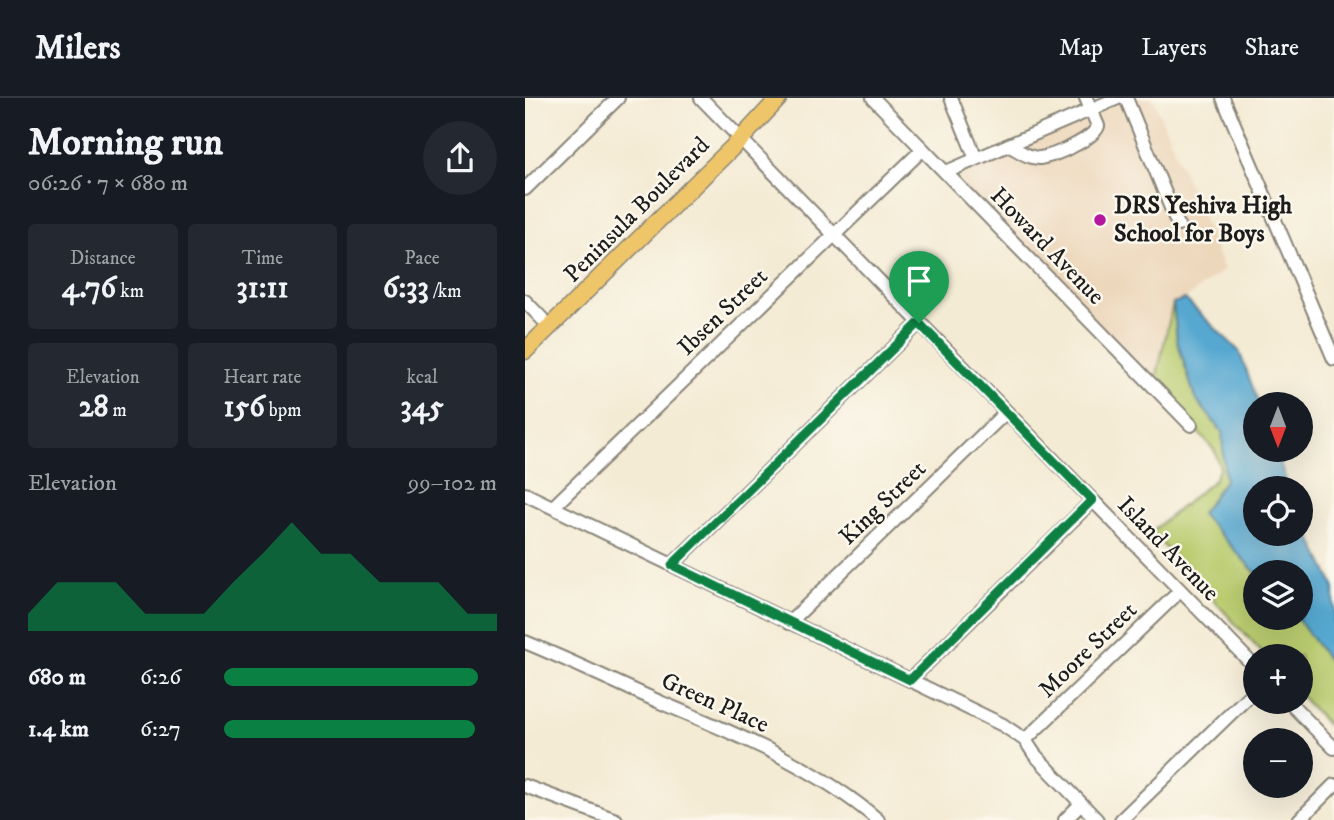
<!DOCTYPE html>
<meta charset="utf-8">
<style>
:root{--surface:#171b24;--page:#242831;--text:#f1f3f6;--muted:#9ea1a6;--line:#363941;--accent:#0b8043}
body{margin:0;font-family:"IM FELL DW Pica",serif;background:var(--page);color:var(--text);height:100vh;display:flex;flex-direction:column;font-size:26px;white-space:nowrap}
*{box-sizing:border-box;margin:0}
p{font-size:23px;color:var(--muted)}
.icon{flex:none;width:38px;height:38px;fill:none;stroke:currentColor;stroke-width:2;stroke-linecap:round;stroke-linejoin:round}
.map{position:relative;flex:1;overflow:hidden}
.side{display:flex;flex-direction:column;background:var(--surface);width:525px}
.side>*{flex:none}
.needle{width:46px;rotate:180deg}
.fabs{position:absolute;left:718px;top:294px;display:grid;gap:14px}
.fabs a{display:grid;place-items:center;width:70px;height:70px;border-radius:50%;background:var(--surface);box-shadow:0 7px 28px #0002;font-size:35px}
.pin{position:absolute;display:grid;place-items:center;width:60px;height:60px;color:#fff;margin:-72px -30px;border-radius:50% 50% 50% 0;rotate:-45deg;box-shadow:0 0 7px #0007}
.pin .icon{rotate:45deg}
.round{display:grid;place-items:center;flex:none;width:74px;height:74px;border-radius:37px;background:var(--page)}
.summary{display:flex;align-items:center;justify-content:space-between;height:119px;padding:0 28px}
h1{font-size:38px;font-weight:700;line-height:52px}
.stats{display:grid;grid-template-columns:repeat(3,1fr);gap:10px;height:119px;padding:7px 28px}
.stats div{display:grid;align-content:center;border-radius:7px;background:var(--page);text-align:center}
.stats b{font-size:30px;font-weight:700}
.stats small{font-size:19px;font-weight:400}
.stats p{font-size:19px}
.chart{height:196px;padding:14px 28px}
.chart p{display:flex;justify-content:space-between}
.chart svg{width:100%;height:126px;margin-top:7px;fill:var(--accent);opacity:.7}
ul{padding:0 28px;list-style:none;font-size:23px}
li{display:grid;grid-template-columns:112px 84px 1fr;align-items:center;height:52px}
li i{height:18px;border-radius:9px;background:var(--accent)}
header{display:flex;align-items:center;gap:42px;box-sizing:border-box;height:98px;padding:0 35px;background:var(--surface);border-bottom:2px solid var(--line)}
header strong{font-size:33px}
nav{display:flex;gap:38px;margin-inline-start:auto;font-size:24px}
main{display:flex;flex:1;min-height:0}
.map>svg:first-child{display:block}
</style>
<header>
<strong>Milers</strong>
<nav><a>Map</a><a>Layers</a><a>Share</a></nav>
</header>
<main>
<section class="side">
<div class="summary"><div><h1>Morning run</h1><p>06:26 · 7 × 680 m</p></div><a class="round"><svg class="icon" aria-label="share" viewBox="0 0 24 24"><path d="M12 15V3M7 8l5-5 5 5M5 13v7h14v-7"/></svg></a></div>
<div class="stats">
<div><p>Distance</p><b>4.76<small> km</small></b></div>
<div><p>Time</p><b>31:11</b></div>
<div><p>Pace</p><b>6:33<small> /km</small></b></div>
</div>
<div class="stats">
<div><p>Elevation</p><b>28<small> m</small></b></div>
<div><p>Heart rate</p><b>156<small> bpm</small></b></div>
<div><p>kcal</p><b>345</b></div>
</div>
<div class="chart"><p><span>Elevation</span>99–102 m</p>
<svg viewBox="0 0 160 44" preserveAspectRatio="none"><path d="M0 44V38L10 27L20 27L30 27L40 38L50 38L60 38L70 27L80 17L90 6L100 17L110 17L120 27L130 27L140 27L150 38L160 38V44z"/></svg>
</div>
<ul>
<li><b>680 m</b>6:26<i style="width:93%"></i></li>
<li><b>1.4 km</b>6:27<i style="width:92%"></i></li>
</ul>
</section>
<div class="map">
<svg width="809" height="722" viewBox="0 0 809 722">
<rect width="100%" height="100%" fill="#fbf7ec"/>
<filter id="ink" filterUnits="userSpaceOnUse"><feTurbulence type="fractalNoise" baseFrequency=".0143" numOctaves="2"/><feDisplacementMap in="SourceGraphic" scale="14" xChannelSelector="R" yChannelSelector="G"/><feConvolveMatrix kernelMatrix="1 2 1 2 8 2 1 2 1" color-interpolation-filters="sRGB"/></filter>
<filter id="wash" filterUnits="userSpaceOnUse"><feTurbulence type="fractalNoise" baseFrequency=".00686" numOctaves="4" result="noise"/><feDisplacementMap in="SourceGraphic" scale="28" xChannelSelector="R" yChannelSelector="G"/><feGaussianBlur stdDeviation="1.57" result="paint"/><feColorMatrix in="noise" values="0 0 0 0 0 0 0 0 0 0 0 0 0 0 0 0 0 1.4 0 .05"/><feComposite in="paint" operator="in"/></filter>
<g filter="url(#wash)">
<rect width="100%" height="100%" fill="#f4ebd4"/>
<path fill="#edd7bb" d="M 592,0 L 628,0 L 699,172 L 660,201 L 648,206 L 630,286 L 423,73 Z"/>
<path fill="#bacc6f" stroke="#6b7446" stroke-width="2" d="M 648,205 L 652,242 L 670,300 L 697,334 L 700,382 L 676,416 L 730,474 L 730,520 L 772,520 L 809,570 L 809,634 L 775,597 L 775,558 L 740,558 L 626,434 L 689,382 L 695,370 L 690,353 L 630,286 Z"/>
<path fill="#56a8d1" stroke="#396276" stroke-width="2" d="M 660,201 L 714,253 L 734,306 L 730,306 L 730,352 L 750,352 L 764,390 L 730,390 L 730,436 L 775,436 L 775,417 L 809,488 L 809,570 L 772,520 L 775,520 L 775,474 L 730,474 L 676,416 L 700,382 L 697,334 L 670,300 L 652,242 L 648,205 Z"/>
</g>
<g filter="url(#ink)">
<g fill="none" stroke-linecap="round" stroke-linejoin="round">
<g stroke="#888478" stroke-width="16">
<path id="minor" d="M 176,0 L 730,569
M 348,0 L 666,327
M 426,0 L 451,61
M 601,0 L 653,127
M 698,0 L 809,261
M 483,47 C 493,52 505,61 515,60 C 529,58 569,41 573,28 L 561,0
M 421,74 L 593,0
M 0,91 L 93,0
M 0,203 L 25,229
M 0,396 L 478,627 L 500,642 L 510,657 L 572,722
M 28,409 L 398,51
M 147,467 L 394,225
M 264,525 L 481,314
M 0,544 C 46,563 92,585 137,605 C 213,637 290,668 353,722
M 385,582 L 567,403
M 764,604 L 809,650
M 500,642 L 655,493
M 0,688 L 91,722
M 540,722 L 556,706
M 596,722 L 730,592
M 774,722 L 809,687"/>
</g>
<g stroke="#888478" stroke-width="19">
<path id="major" d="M 0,253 L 216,41 L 254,0"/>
</g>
<use href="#minor" stroke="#fff" stroke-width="12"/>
<use href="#major" stroke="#eec569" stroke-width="16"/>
</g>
</g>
<g fill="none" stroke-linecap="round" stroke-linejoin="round" filter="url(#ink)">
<g stroke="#fff" stroke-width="14">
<path id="route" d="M 394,225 L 567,402 L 385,582 L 147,467 Z"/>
</g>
<use href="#route" stroke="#0b8043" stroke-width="9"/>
</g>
<circle fill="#b5179e" stroke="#fbf7ec" stroke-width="2.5" cx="575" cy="122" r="7"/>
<g text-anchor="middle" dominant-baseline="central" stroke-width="5" stroke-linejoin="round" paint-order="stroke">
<g font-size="24" font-weight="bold" fill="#1c1c1c" stroke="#fbf7ec" text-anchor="start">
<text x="589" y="108">DRS Yeshiva High<tspan x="589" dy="28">School for Boys</tspan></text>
</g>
<g font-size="24" fill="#1c1c1c" stroke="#fbf7ec">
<text transform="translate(112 112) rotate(-45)">Peninsula Boulevard</text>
<text transform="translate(522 148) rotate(46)">Howard Avenue</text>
<text transform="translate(198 214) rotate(-44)">Ibsen Street</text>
<text transform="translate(358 405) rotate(-44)">King Street</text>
<text transform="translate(643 451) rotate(46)">Island Avenue</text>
<text transform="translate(563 552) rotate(-44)">Moore Street</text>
<text transform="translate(190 605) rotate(24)">Green Place</text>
</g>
</g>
</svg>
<div class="fabs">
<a><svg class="needle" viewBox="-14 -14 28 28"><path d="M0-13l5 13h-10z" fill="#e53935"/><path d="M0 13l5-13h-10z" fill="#9ea1a6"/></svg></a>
<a><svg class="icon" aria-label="locate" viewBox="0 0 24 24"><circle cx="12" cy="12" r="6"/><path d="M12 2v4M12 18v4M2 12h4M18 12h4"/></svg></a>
<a><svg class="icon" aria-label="layers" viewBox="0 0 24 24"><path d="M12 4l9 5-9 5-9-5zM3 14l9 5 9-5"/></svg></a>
<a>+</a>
<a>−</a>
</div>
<div class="pin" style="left:394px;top:225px;background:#1e9e55"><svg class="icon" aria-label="arrive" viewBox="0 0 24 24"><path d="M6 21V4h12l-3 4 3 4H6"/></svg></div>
</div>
</main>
